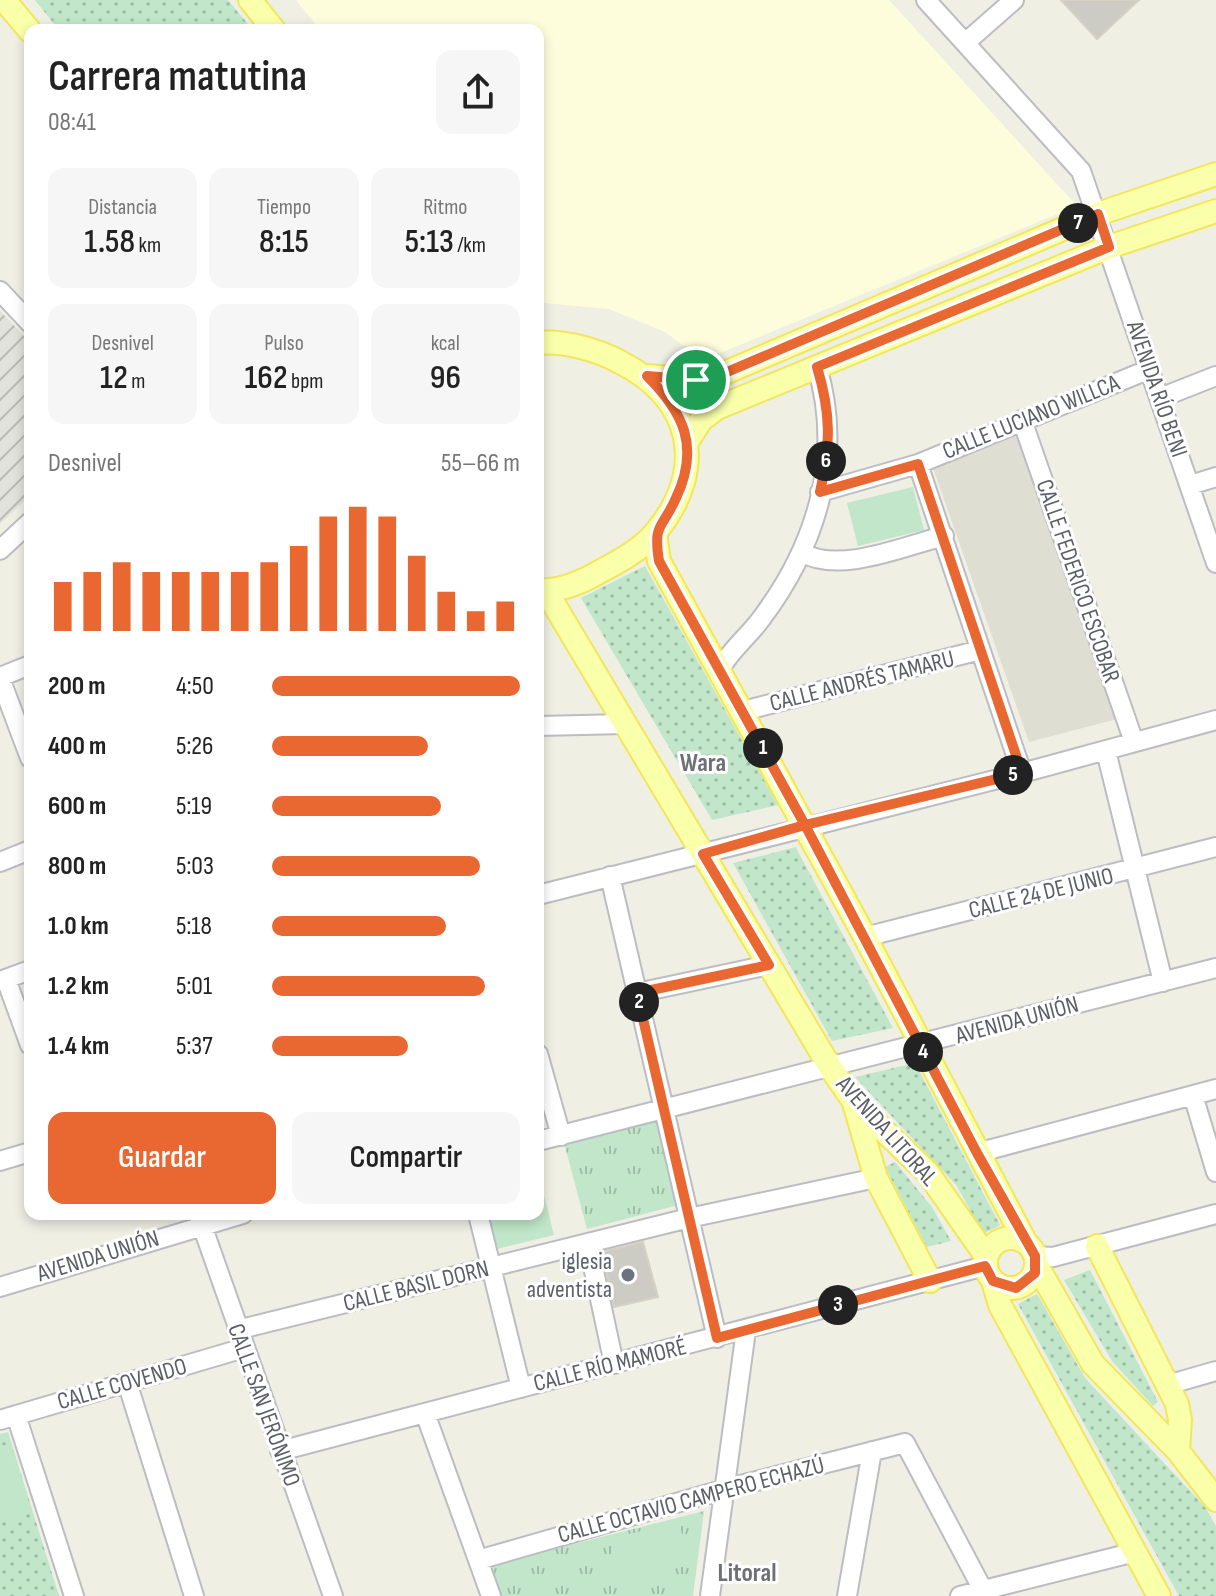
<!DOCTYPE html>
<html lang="es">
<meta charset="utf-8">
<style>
:root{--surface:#fff;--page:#f6f6f6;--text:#222;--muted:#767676;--accent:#e96731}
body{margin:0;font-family:"Sofia Sans Condensed",sans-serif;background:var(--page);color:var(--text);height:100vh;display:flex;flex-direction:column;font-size:30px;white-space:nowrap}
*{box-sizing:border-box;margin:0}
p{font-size:26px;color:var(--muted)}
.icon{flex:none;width:44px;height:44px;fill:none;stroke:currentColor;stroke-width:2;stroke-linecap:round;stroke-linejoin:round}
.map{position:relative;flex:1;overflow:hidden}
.side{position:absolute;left:24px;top:24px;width:520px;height:1196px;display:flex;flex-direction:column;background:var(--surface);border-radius:16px;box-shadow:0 4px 12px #0003}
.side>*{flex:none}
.pin{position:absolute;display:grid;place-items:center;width:68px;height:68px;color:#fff;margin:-34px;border:4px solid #fff;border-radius:50%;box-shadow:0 2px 8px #0007}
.km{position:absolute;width:40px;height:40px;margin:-20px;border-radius:50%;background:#222;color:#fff;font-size:22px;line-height:40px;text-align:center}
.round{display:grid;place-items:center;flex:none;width:84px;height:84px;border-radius:16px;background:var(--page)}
.summary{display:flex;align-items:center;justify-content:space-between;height:136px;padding:0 24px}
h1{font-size:44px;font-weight:600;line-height:60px}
.stats{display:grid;grid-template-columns:repeat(3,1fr);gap:12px;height:136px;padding:8px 24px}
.stats div{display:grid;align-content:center;border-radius:16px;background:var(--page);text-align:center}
.stats b{font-size:34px;font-weight:600}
.stats small{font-size:22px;font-weight:400}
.stats p{font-size:22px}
.chart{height:224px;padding:16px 24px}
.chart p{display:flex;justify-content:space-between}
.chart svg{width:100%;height:144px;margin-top:8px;stroke:var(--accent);stroke-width:6}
.button{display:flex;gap:16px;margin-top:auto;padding:16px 24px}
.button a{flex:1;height:92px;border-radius:16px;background:var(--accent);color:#fff;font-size:32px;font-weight:600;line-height:92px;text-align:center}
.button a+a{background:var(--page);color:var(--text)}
ul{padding:0 24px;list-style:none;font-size:26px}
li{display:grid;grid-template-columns:128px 96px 1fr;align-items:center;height:60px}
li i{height:20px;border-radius:10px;background:var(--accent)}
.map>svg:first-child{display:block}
</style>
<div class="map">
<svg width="1216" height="1596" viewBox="0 0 1216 1596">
<defs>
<pattern id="industrial-furrows" width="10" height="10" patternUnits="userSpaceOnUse" patternTransform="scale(2)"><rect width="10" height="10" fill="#e2e2dc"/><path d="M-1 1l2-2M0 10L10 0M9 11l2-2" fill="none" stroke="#babab6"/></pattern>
<pattern id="grass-dots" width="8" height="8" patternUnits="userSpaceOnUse" patternTransform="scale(2)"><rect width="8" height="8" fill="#c1e6c9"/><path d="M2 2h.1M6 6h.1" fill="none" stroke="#a0bea7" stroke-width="1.8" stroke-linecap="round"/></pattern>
<pattern id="park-tufts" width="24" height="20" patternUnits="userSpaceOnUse" patternTransform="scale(2)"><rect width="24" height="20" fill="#c1e6c9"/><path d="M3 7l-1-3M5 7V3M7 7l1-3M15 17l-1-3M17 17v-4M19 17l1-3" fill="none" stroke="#a0bea7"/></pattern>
</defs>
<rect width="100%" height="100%" fill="#efefe4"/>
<path fill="#fefddb" d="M 296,0 L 889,0 L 1077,206 L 703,360 L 665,332 L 609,309 L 544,303 L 538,296 L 538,30 L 320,30 Z"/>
<path fill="url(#industrial-furrows)" d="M 0,311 L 30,342 L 30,496 L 0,524 Z"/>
<path fill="#dfded2" d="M 1017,429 L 1117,719 L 1029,742 L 932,465 Z"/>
<path fill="url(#grass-dots)" d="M 35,0 L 228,0 L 253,30 L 59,30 Z
M 645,566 L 778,805 L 712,820 L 581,598 Z
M 796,847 L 796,848 L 893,1028 L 832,1041 L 733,863 Z
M 915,1063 L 1000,1225 L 983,1234 L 957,1186 L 855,1077 Z
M 895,1162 L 932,1207 L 951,1241 L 927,1247 L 885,1167 Z
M 1090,1270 L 1158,1402 L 1153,1406 L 1112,1361 L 1064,1280 Z
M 1037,1294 L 1085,1378 L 1205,1507 L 1216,1526 L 1216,1596 L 1179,1596 L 1018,1304 Z
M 8,1432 L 59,1596 L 0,1596 L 0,1434 Z"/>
<path fill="url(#park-tufts)" d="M 657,1114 L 682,1204 L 587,1229 L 563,1139 Z
M 704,1511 L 693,1596 L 502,1596 L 491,1565 Z"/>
<path fill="#c1e6c9" d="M 913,487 L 924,530 L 858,546 L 847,503 Z
M 538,1171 L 554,1235 L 493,1250 L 484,1214 L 538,1214 Z
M 11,1443 L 32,1512 L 0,1522 L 0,1447 Z
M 679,1522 L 690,1565 L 620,1582 L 609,1539 Z"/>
<path fill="#cccbc4" stroke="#d4d2c3" stroke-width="2" d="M 1061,0 L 1139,0 L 1097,39 Z
M 643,1242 L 658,1297 L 614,1307 L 602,1252 Z"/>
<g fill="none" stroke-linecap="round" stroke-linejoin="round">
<g stroke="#bcbdc3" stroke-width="22">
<path id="minor" d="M 926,0 L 1081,171 L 1216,563
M 965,43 L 1014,0
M 0,291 L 30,323
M 1160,398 L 1216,376
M 1022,420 L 1134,742
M 918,464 L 1022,773
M 1190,485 L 1216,477
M 820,492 L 918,464 L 1150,369
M 0,550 L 30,522
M 803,553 C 840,574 904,546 944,536
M 719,671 C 730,650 747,638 761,619 C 816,546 844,457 817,367
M 0,677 L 30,665
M 0,678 L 30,758
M 743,711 L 980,650
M 538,726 L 625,724
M 1106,751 L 1163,982
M 0,862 L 30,850
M 610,876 L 717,1338
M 538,895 L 1022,773 L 1216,720
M 865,937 L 1216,847
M 6,979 L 30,1045
M 0,981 L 30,970
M 637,993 L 769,965
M 538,1054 L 561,1136
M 1193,1095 L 1216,1172
M 538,1141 L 1216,968
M 977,1153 L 1216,1089
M 0,1161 L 30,1152
M 198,1214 L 333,1596
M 478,1214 L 521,1388
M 588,1243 L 614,1364
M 1035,1256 L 1053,1257 L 1216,1214
M 0,1287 L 243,1214
M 237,1330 L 689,1218 L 876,1178
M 127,1382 L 194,1596
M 1167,1385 L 1216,1371
M 425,1413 L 491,1596
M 16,1415 L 74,1596
M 0,1420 L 244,1348
M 280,1451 L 985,1266
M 478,1560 L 725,1489 L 905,1443 L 983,1590
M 710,1596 L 746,1330
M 847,1596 L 872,1451
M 960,1596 L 1135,1552"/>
</g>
<g stroke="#f1e75b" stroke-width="26">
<path id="major" d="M 4,0 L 30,31
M 250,0 L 274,30
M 538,343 C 563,340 598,350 620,362 C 693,399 708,468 656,532 C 642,549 620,561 601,571 C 584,581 559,592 538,590
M 647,376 L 696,380 L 720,375 L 1098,214 L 1216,174
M 687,442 L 701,420 L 717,408 L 1109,247 L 1216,211
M 655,533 L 659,561 L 865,937 L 1026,1243
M 546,591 L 830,1067 L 854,1102 L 928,1173 L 986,1256
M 854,1103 L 876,1178 L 930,1281
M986 1263a25 25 0 1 1 50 0a25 25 0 1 1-50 0Z
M 1097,1246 L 1177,1404 L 1180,1420 L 1178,1451
M 1036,1264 L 1093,1364 L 1178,1451 L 1216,1500
M 993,1281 L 1000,1305 L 1159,1596"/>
</g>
<use href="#minor" stroke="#fff" stroke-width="18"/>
<use href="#major" stroke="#faffaa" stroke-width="22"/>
</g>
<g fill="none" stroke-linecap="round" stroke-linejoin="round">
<g stroke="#fff" stroke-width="16">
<path id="route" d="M 696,380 L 647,376 C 684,413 700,447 676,498 C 662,530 653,522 659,561 L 805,825 L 703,854 L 769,965 L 637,993 L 717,1338 L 985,1266 L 993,1281 L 1016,1288 L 1035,1273 L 1035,1256 L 977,1153 L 805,825 L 1022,773 L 918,464 L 820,492 C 831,445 831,413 817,367 L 1109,247 L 1098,214 L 720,375 L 696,380"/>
</g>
<use href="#route" stroke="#e96731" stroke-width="10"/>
</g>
<circle fill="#6b7280" stroke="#fff" stroke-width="3" cx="628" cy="1275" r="8"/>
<g text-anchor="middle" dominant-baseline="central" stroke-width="6" stroke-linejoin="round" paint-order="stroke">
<g font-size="24" fill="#5c5e65" stroke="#fff">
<text transform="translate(1157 389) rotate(71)">AVENIDA RÍO BENI</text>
<text transform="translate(1031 417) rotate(-22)">CALLE LUCIANO WILLCA</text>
<text transform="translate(1078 581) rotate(71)">CALLE FEDERICO ESCOBAR</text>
<text transform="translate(862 681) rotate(-14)">CALLE ANDRÉS TAMARU</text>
<text transform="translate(1041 893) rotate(-14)">CALLE 24 DE JUNIO</text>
<text transform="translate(1017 1020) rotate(-15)">AVENIDA UNIÓN</text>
<text transform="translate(887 1131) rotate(48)">AVENIDA LITORAL</text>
<text transform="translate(98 1256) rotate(-17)">AVENIDA UNIÓN</text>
<text transform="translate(416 1286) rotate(-14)">CALLE BASIL DORN</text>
<text transform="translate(610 1365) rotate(-14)">CALLE RÍO MAMORÉ</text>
<text transform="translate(122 1384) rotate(-16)">CALLE COVENDO</text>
<text transform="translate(264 1405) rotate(70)">CALLE SAN JERÓNIMO</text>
<text transform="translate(691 1500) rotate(-15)">CALLE OCTAVIO CAMPERO ECHAZÚ</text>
</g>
<g font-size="24" fill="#5b616d" stroke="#fff" text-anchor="end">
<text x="612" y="1261">iglesia<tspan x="612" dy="28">adventista</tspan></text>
</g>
<g font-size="26" font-weight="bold" fill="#6d7077" stroke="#fff">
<text x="703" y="763">Wara</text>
<text x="747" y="1573">Litoral</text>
</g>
</g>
</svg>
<div class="pin" style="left:696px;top:380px;background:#1e9e55"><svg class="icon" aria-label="arrive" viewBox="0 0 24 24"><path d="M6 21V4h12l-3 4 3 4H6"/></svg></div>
<b class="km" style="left:763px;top:748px">1</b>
<b class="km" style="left:639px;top:1002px">2</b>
<b class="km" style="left:838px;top:1305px">3</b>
<b class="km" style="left:923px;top:1052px">4</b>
<b class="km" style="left:1013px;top:775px">5</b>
<b class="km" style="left:826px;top:461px">6</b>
<b class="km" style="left:1078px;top:223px">7</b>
<section class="side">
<div class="summary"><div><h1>Carrera matutina</h1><p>08:41</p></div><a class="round"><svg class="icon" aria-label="share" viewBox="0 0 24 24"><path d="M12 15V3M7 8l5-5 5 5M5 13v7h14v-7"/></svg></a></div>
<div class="stats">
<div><p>Distancia</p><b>1.58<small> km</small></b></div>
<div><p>Tiempo</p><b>8:15</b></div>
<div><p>Ritmo</p><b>5:13<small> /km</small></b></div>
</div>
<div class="stats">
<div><p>Desnivel</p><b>12<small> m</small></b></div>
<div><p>Pulso</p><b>162<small> bpm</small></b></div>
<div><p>kcal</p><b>96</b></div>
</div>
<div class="chart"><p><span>Desnivel</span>55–66 m</p>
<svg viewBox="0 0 160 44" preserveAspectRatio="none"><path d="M5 44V29M15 44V26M25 44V23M35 44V26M45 44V26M55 44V26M65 44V26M75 44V23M85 44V18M95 44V9M105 44V6M115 44V9M125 44V21M135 44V32M145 44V38M155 44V35"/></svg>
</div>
<ul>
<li><b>200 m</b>4:50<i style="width:100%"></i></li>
<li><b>400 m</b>5:26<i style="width:63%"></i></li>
<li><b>600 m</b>5:19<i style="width:68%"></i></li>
<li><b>800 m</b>5:03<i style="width:84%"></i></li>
<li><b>1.0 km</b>5:18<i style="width:70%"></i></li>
<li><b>1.2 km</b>5:01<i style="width:86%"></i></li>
<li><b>1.4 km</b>5:37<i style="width:55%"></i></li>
</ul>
<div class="button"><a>Guardar</a><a>Compartir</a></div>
</section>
</div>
